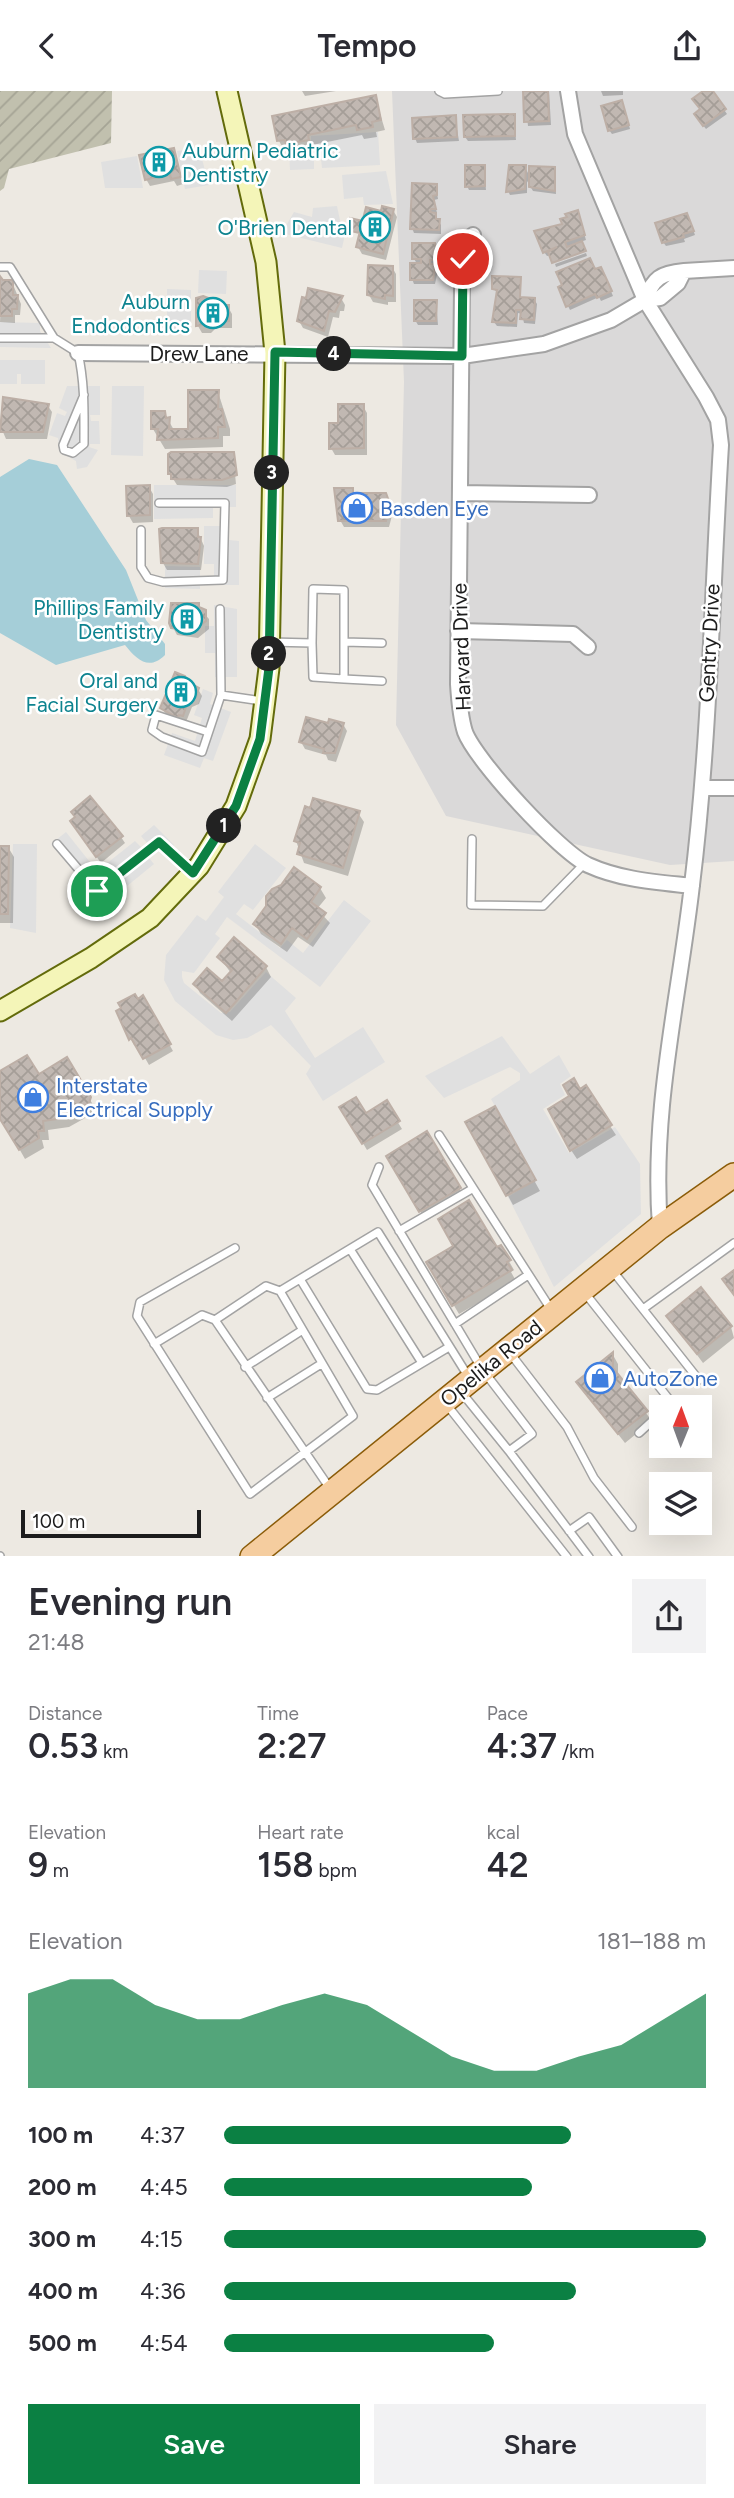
<!DOCTYPE html>
<meta charset="utf-8">
<style>
:root{--surface:#fff;--page:#f2f2f3;--text:#2b2b33;--muted:#7c7c81;--accent:#0b8043}
body{margin:0;font-family:Figtree,sans-serif;background:var(--page);color:var(--text);height:100vh;display:flex;flex-direction:column;font-size:26px;white-space:nowrap}
*{box-sizing:border-box;margin:0}
p{font-size:23px;color:var(--muted)}
.icon{flex:none;width:38px;height:38px;fill:none;stroke:currentColor;stroke-width:2;stroke-linecap:round;stroke-linejoin:round}
.map{position:relative;height:1465px;overflow:hidden}
.side{display:flex;flex-direction:column;background:var(--surface);flex:1}
.side>*{flex:none}
.needle{width:46px;rotate:1deg}
.buttons{position:absolute;left:649px;top:1304px;display:grid;gap:14px}
.buttons a{display:grid;place-items:center;width:63px;height:63px;border-radius:0px;background:var(--surface);box-shadow:0 7px 28px #0002;font-size:35px}
.scale{position:absolute;left:21px;bottom:18px;width:180px;box-sizing:border-box;padding-left:7px;border:4px solid #1c1c1c;border-top:0;font-size:19px;line-height:24px;white-space:nowrap;color:#1c1c1c;-webkit-text-stroke:5px #fff;paint-order:stroke}
.pin{position:absolute;display:grid;place-items:center;width:60px;height:60px;color:#fff;margin:-30px;border:4px solid #fff;border-radius:50%;box-shadow:0 2px 7px #0007}
.km{position:absolute;width:35px;height:35px;margin:-18px;border-radius:50%;background:#222;color:#fff;font-size:19px;line-height:35px;text-align:center}
.round{display:grid;place-items:center;flex:none;width:74px;height:74px;border-radius:0px;background:var(--page)}
.summary{display:flex;align-items:center;justify-content:space-between;height:119px;padding:0 28px}
h1{font-size:38px;font-weight:600;line-height:52px}
.figures{display:grid;grid-template-columns:repeat(3,1fr);gap:10px;height:119px;padding:7px 28px}
.figures div{display:grid;align-content:center}
.figures b{font-size:35px;font-weight:600}
.figures small{font-size:19px;font-weight:400}
.figures p{font-size:19px}
.chart{height:196px;padding:14px 28px}
.chart p{display:flex;justify-content:space-between}
.chart svg{width:100%;height:126px;margin-top:7px;fill:var(--accent);opacity:.7}
.action{display:flex;gap:14px;margin-top:auto;padding:14px 28px}
.action a{flex:1;height:80px;border-radius:0px;background:var(--accent);color:#fff;font-size:28px;font-weight:600;line-height:80px;text-align:center}
.action a+a{background:var(--page);color:var(--text)}
ul{padding:0 28px;list-style:none;font-size:23px}
li{display:grid;grid-template-columns:112px 84px 1fr;align-items:center;height:52px}
li i{height:18px;border-radius:9px;background:var(--accent)}
header{display:flex;justify-content:space-between;align-items:center;height:91px;padding:0 28px;background:var(--surface);font-size:32px;font-weight:600}
.map>svg:first-child{display:block}
</style>
<header><svg class="icon" aria-label="back" viewBox="0 0 24 24"><path d="M15 5l-7 7 7 7"/></svg>Tempo<svg class="icon" aria-label="share" viewBox="0 0 24 24"><path d="M12 15V3M7 8l5-5 5 5M5 13v7h14v-7"/></svg></header>
<div class="map">
<svg width="734" height="1466" viewBox="0 0 734 1466">
<defs>
<pattern id="construction-furrows" width="10" height="10" patternUnits="userSpaceOnUse" patternTransform="scale(1.75)"><rect width="10" height="10" fill="#c1c0ae"/><path d="M-1 1l2-2M0 10L10 0M9 11l2-2" fill="none" stroke="#a5a495"/></pattern>
<pattern id="building-cross-hatch" width="8" height="8" patternUnits="userSpaceOnUse" patternTransform="scale(1.75)"><rect width="8" height="8" fill="#c1b8b2"/><path d="M0 0l8 8M0 8l8-8" fill="none" stroke="#a59e98"/></pattern>
</defs>
<rect width="100%" height="100%" fill="#ede9e2"/>
<path fill="#dad9d9" d="M 392,0 L 734,0 L 734,770 L 670,774 L 446,725 L 396,634 L 404,291 Z"/>
<path fill="url(#construction-furrows)" d="M 0,0 L 112,0 L 111,52 L 9,78 L 4,97 L 0,100 Z"/>
<path fill="#e0e0e0" d="M 378,41 L 380,74 L 322,77 L 321,68 L 314,69 L 314,78 L 290,79 L 289,57 L 311,55 L 311,45 Z
M 199,57 L 209,94 L 185,98 L 177,60 Z
M 137,65 L 143,97 L 105,97 L 101,71 Z
M 386,80 L 393,113 L 364,114 L 363,106 L 344,108 L 342,84 Z
M 337,115 L 344,148 L 342,157 L 285,143 L 287,133 L 294,121 L 312,126 L 313,117 Z
M 199,179 L 227,180 L 226,203 L 198,202 Z
M 167,198 L 191,199 L 191,241 L 167,241 Z
M 0,231 L 40,232 L 40,240 L 51,257 L 0,256 Z
M 0,269 L 45,269 L 45,293 L 21,293 L 21,283 L 17,283 L 17,293 L 0,293 Z
M 67,295 L 100,295 L 100,324 L 90,324 L 91,330 L 99,330 L 100,353 L 90,353 L 89,356 L 98,359 L 87,376 L 77,378 L 76,370 L 60,361 L 58,347 L 49,344 L 57,322 L 65,325 L 67,321 L 59,317 Z
M 112,295 L 144,295 L 143,365 L 111,364 Z
M 154,394 L 236,394 L 236,416 L 213,416 L 213,427 L 154,428 Z
M 204,435 L 229,435 L 229,449 L 239,450 L 239,494 L 214,494 L 214,473 L 204,473 Z
M 165,475 L 200,476 L 200,498 L 165,497 Z
M 214,514 L 237,518 L 237,586 L 215,586 L 215,562 L 205,562 L 205,535 L 214,535 Z
M 203,598 L 213,602 L 210,613 L 231,621 L 213,670 L 204,667 L 200,677 L 164,664 L 172,642 L 195,650 L 202,627 L 194,624 Z
M 154,734 L 174,754 L 164,764 L 159,759 L 149,767 L 154,773 L 121,800 L 114,793 L 106,799 L 113,807 L 86,829 L 67,806 L 77,798 L 83,804 L 89,799 L 51,753 L 66,741 L 97,780 L 91,784 L 97,792 L 107,784 L 101,777 L 135,750 L 142,757 L 147,752 L 141,745 Z
M 13,753 L 37,753 L 36,842 L 10,837 Z
M 255,753 L 286,777 L 253,819 L 244,813 L 236,823 L 280,857 L 287,849 L 303,862 L 344,809 L 371,830 L 320,896 L 227,826 L 215,843 L 220,847 L 194,882 L 182,880 L 182,886 L 184,892 L 221,922 L 230,921 L 266,881 L 296,907 L 285,920 L 315,967 L 363,936 L 385,971 L 323,1010 L 306,983 L 311,975 L 271,934 L 247,947 L 233,949 L 216,944 L 175,910 L 164,889 L 166,864 L 197,824 L 206,830 L 224,806 L 218,801 Z
M 502,945 L 530,983 L 559,964 L 571,985 L 560,993 L 565,1004 L 543,1018 L 569,1062 L 615,1036 L 640,1073 L 641,1123 L 554,1196 L 508,1106 L 535,1089 L 491,1008 L 520,989 L 520,982 L 510,976 L 444,1007 L 425,985 Z"/>
<path fill="#a5ced8" d="M 29,368 L 57,374 L 126,479 L 146,529 L 165,553 L 165,564 C 149,580 137,569 125,554 L 56,574 L 0,542 L 0,386 Z"/>
<path fill="#0003" d="M 302,0 L 336,0 L 305,5 Z
M 524,0 L 549,0 L 551,34 L 528,35 Z
M 623,0 L 623,4 L 603,5 L 601,0 Z
M 706,0 L 711,0 L 727,23 L 706,38 L 698,28 Z
M 375,6 L 385,39 L 376,41 L 377,46 L 364,48 L 362,44 L 312,54 L 313,58 L 293,62 L 291,58 L 284,59 L 279,50 L 274,26 Z
M 624,16 L 630,38 L 612,43 L 609,39 Z
M 514,25 L 516,49 L 468,50 L 465,46 Z
M 455,26 L 459,50 L 417,52 L 415,47 Z
M 173,59 L 183,93 L 177,95 L 174,90 L 150,95 L 146,88 Z
M 484,76 L 486,99 L 469,99 L 467,95 Z
M 525,76 L 530,86 L 554,77 L 556,103 L 533,100 L 527,90 L 527,102 L 510,104 L 508,100 Z
M 436,95 L 438,108 L 434,109 L 437,122 L 434,122 L 441,134 L 441,143 L 414,142 L 412,137 Z
M 393,119 L 397,126 L 386,169 L 362,163 L 358,156 L 361,143 L 348,139 Z
M 579,125 L 586,149 L 580,151 L 584,159 L 547,165 L 544,161 Z
M 689,128 L 695,144 L 684,148 L 685,151 L 666,155 L 663,151 Z
M 434,154 L 440,164 L 440,173 L 434,172 L 438,179 L 435,193 L 414,193 L 412,188 L 418,174 L 414,168 Z
M 586,162 L 587,165 L 556,176 L 555,173 Z
M 392,176 L 396,183 L 396,211 L 388,211 L 388,214 L 373,211 L 369,204 Z
M 595,180 L 603,182 L 613,205 L 601,210 L 599,206 L 570,219 L 568,215 Z
M 2,187 L 4,190 L 12,191 L 21,213 L 20,224 L 15,224 L 15,232 L 0,231 Z
M 520,188 L 521,208 L 534,208 L 537,213 L 535,233 L 524,232 L 522,223 L 518,222 L 517,236 L 497,235 L 494,231 L 499,202 L 493,198 Z
M 341,207 L 345,214 L 344,220 L 340,220 L 339,227 L 333,226 L 328,246 L 303,237 L 299,230 Z
M 436,211 L 438,234 L 418,234 L 415,229 Z
M 228,216 L 232,223 L 232,237 L 216,237 L 211,242 L 202,242 L 198,235 Z
M 218,301 L 230,338 L 230,345 L 223,345 L 223,356 L 165,358 L 153,338 L 164,322 L 174,339 L 190,340 Z
M 5,308 L 48,315 L 52,321 L 47,348 L 6,348 L 0,334 Z
M 363,315 L 367,322 L 367,364 L 335,364 L 331,357 L 340,334 Z
M 233,363 L 236,393 L 227,396 L 177,394 L 170,383 Z
M 149,396 L 153,403 L 153,431 L 133,432 L 129,425 Z
M 352,399 L 354,403 L 389,411 L 393,421 L 389,436 L 344,436 L 340,429 Z
M 197,439 L 204,455 L 201,479 L 167,479 L 163,472 Z
M 200,518 L 209,528 L 209,538 L 198,547 L 177,544 L 170,531 Z
M 188,593 L 198,598 L 202,605 L 199,613 L 192,616 L 186,631 L 166,624 L 162,617 Z
M 343,633 L 347,640 L 336,671 L 328,669 L 326,664 L 305,658 L 301,651 L 329,634 Z
M 358,722 L 364,731 L 348,785 L 304,772 L 296,750 Z
M 76,737 L 121,746 L 125,752 L 101,772 Z
M 0,756 L 8,756 L 14,766 L 13,832 L 0,832 Z
M 320,797 L 326,807 L 317,818 L 330,832 L 313,856 L 298,846 L 287,861 L 261,843 L 255,833 L 268,815 Z
M 219,866 L 266,876 L 271,886 L 232,930 L 200,902 L 195,893 L 222,893 L 231,882 Z
M 143,907 L 173,960 L 149,974 L 137,953 L 134,954 L 118,921 Z
M 66,969 L 95,1017 L 94,1022 L 69,1036 L 48,1039 L 49,1049 L 42,1049 L 44,1057 L 25,1068 L 0,1024 L 0,982 L 38,985 Z
M 585,997 L 616,1044 L 577,1068 L 571,1059 L 580,1000 Z
M 386,1012 L 402,1038 L 367,1059 L 342,1017 L 365,1025 Z
M 494,1017 L 540,1100 L 513,1114 L 468,1031 Z
M 427,1043 L 465,1107 L 426,1130 L 388,1065 Z
M 501,1156 L 514,1179 L 511,1181 L 516,1190 L 459,1223 L 428,1171 Z
M 668,1225 L 731,1236 L 734,1247 L 703,1272 Z
M 613,1264 L 618,1273 L 618,1285 L 652,1330 L 625,1352 L 584,1300 Z"/>
<path fill="url(#building-cross-hatch)" stroke="#bdafa6" stroke-width="2" d="M 523,0 L 548,0 L 549,30 L 524,31 Z
M 703,0 L 713,0 L 726,18 L 703,35 L 694,23 L 700,18 L 692,8 Z
M 376,4 L 381,29 L 372,31 L 373,36 L 357,39 L 356,34 L 308,44 L 309,49 L 286,53 L 285,49 L 277,50 L 272,25 Z
M 622,9 L 629,34 L 608,40 L 601,15 Z
M 515,23 L 515,45 L 464,46 L 463,24 Z
M 456,24 L 457,46 L 413,48 L 412,27 Z
M 174,57 L 181,86 L 171,88 L 170,83 L 145,89 L 139,64 Z
M 465,74 L 485,74 L 485,95 L 465,96 Z
M 509,74 L 526,74 L 525,98 L 506,101 Z
M 529,75 L 555,76 L 555,100 L 529,96 Z
M 412,92 L 437,93 L 437,104 L 433,105 L 436,118 L 431,118 L 430,121 L 436,122 L 436,128 L 440,128 L 439,139 L 410,138 Z
M 382,115 L 394,118 L 383,163 L 356,156 L 366,116 L 381,120 Z
M 578,119 L 585,144 L 565,151 L 567,156 L 582,150 L 586,160 L 552,172 L 548,161 L 557,156 L 543,162 L 534,140 L 562,133 L 560,128 L 567,126 L 565,123 Z
M 687,122 L 694,140 L 683,143 L 684,146 L 662,152 L 655,132 Z
M 350,127 L 363,130 L 360,142 L 346,139 Z
M 412,152 L 435,152 L 438,169 L 430,169 L 430,173 L 436,173 L 433,189 L 410,189 L 410,172 L 421,172 L 421,168 L 412,168 Z
M 590,167 L 595,178 L 601,176 L 612,200 L 597,207 L 595,203 L 566,216 L 558,196 L 562,194 L 556,181 Z
M 368,174 L 393,175 L 393,205 L 385,204 L 385,208 L 367,204 Z
M 0,185 L 3,189 L 13,189 L 13,204 L 18,204 L 17,218 L 12,218 L 12,225 L 0,225 Z
M 492,185 L 521,186 L 520,206 L 535,207 L 534,229 L 520,228 L 521,219 L 516,219 L 516,232 L 492,231 L 497,199 L 492,198 Z
M 308,197 L 343,205 L 335,221 L 329,220 L 324,240 L 297,230 L 302,206 L 306,207 Z
M 203,205 L 211,208 L 211,214 L 229,214 L 229,230 L 196,235 L 196,207 Z
M 414,209 L 437,209 L 436,230 L 414,230 Z
M 188,299 L 219,299 L 218,318 L 222,318 L 225,336 L 218,336 L 218,347 L 157,349 L 158,338 L 151,338 L 151,320 L 165,320 L 166,327 L 170,326 L 169,338 L 188,338 Z
M 3,306 L 49,313 L 43,341 L 0,341 Z
M 338,313 L 364,313 L 364,357 L 329,358 L 329,332 L 338,332 Z
M 171,361 L 234,361 L 237,384 L 222,389 L 171,388 L 171,383 L 168,383 L 168,363 Z
M 150,394 L 150,424 L 127,425 L 126,395 Z
M 334,397 L 353,397 L 353,402 L 386,402 L 390,413 L 386,430 L 338,430 Z
M 162,437 L 198,437 L 198,446 L 201,446 L 198,473 L 161,472 L 159,438 Z
M 171,512 L 199,512 L 199,516 L 206,519 L 206,530 L 193,540 L 171,537 L 169,532 Z
M 175,581 L 185,585 L 188,591 L 199,597 L 196,606 L 188,610 L 183,625 L 179,624 L 178,627 L 160,617 Z
M 306,626 L 328,632 L 329,628 L 344,632 L 335,662 L 323,662 L 324,658 L 299,651 Z
M 90,705 L 123,745 L 96,766 L 70,730 L 75,726 L 71,721 Z
M 313,707 L 360,720 L 343,777 L 297,763 L 300,752 L 294,750 L 305,715 L 310,717 Z
M 0,755 L 9,755 L 8,823 L 0,823 Z
M 294,776 L 321,796 L 311,811 L 326,822 L 307,848 L 292,837 L 281,853 L 253,833 L 266,815 L 266,805 L 272,798 L 281,794 Z
M 234,846 L 267,875 L 226,922 L 193,893 L 207,877 L 222,890 L 232,879 L 217,866 Z
M 135,903 L 138,908 L 143,904 L 171,953 L 143,968 L 131,947 L 129,949 L 116,920 L 121,917 L 118,912 Z
M 27,964 L 39,983 L 67,966 L 91,1006 L 89,1012 L 64,1027 L 43,1030 L 44,1040 L 38,1040 L 39,1047 L 19,1059 L 0,1028 L 0,980 Z
M 574,987 L 580,998 L 586,994 L 612,1034 L 570,1060 L 548,1018 L 569,1005 L 563,994 Z
M 356,1006 L 366,1022 L 387,1009 L 400,1030 L 362,1053 L 339,1016 Z
M 495,1015 L 536,1089 L 506,1105 L 465,1031 Z
M 427,1040 L 461,1097 L 419,1121 L 386,1065 Z
M 469,1109 L 497,1156 L 501,1154 L 511,1169 L 507,1171 L 512,1179 L 452,1215 L 426,1171 L 453,1155 L 438,1128 Z
M 734,1179 L 734,1204 L 722,1188 Z
M 701,1196 L 732,1235 L 697,1263 L 666,1225 Z
M 613,1261 L 613,1277 L 648,1320 L 618,1343 L 576,1291 Z"/>
<g fill="none" stroke-linecap="round" stroke-linejoin="round">
<g stroke="#a3a3a3" stroke-width="10">
<path id="lane" d="M 439,0 L 445,3 L 498,0
M 0,176 L 10,176 L 54,247 L 0,247
M 54,247 L 78,262 C 85,292 84,322 84,353 L 73,362 L 64,359 L 63,354 L 84,304
M 141,439 L 141,476 L 148,487 L 163,491 L 223,489 L 225,412 L 159,412
M 270,551 L 312,552 L 313,498 L 344,499 L 344,588 L 382,590
M 344,551 L 382,552
M 312,552 L 313,586 L 344,588
M 221,604 L 262,610
M 208,641 L 156,624 L 152,639 L 162,646 L 202,661 L 221,604 L 220,518
M 472,748 L 471,814 L 543,815 L 584,773
M 57,753 L 97,800
M 79,815 L 159,752 L 192,781
M 439,1044 L 552,1220
M 379,1076 L 372,1094 L 482,1278 L 532,1343 L 509,1360 L 462,1302
M 399,1140 L 472,1098
M 350,1158 L 422,1272
M 612,1179 L 699,1289
M 300,1188 L 367,1298 L 377,1299 L 449,1256
M 280,1200 L 378,1141 L 468,1285
M 585,1202 L 672,1312 L 668,1316
M 643,1218 L 734,1152
M 215,1229 L 331,1399
M 455,1233 L 528,1184
M 154,1253 L 202,1224 L 215,1229 L 266,1195 L 280,1200 L 353,1325 L 250,1403 L 137,1225 L 140,1211 L 235,1157
M 510,1262 L 567,1336 L 594,1387 L 632,1436
M 245,1276 L 301,1240
M 267,1307 L 321,1273
M 447,1314 L 567,1466
M 639,1342 L 662,1321
M 509,1360 L 589,1466
M 569,1440 L 589,1426 L 618,1466
M 0,1465 L 0,1466"/>
</g>
<g stroke="#a3a3a3" stroke-width="18">
<path id="street" d="M 568,0 L 575,43 L 645,209 L 706,306 L 718,329 L 721,354 C 712,501 710,648 692,794 C 679,908 651,1019 660,1136
M 473,144 L 463,168 L 462,196 L 458,593 C 459,609 460,625 465,641 C 476,670 560,761 588,774 C 621,789 656,791 692,795
M 684,180 L 734,177
M 78,262 L 462,265 L 544,253 L 611,229 L 645,209 L 660,207 L 678,192 L 684,180 C 661,182 653,187 645,209
M 460,402 L 589,404
M 458,540 L 573,543 L 588,556
M 702,697 L 734,697"/>
</g>
<g stroke="#636b0b" stroke-width="23">
<path id="secondary" d="M 0,920 L 91,867 L 150,827 L 199,775 L 236,715 L 260,648 L 269,577 L 275,262 L 266,171 L 227,0"/>
</g>
<g stroke="#8b5c09" stroke-width="26">
<path id="primary" d="M 252,1466 L 660,1136 L 734,1084"/>
</g>
<use href="#lane" stroke="#fff" stroke-width="7"/>
<use href="#street" stroke="#fff" stroke-width="14"/>
<use href="#secondary" stroke="#f4f5b8" stroke-width="19"/>
<use href="#primary" stroke="#f5cd9f" stroke-width="23"/>
</g>
<g fill="none" stroke-linecap="round" stroke-linejoin="round">
<g stroke="#fff" stroke-width="14">
<path id="route" d="M 97,800 L 159,751 L 193,782 L 236,715 L 260,648 L 269,577 L 275,261 L 462,265 L 463,168"/>
</g>
<use href="#route" stroke="#0b8043" stroke-width="9"/>
</g>
<defs>
<g id="building-ring" transform="scale(1.575)"><circle r="9.5" fill="#fff" stroke="#0f9aa8" stroke-width="1.5"/><path d="M-4-6H4V6H1V3H-1V6H-4ZM-2.5-4.3h1.7v1.8h-1.7ZM.8-4.3h1.7v1.8H.8ZM-2.5-1h1.7V.8h-1.7ZM.8-1h1.7V.8H.8Z" fill="#0f9aa8"/></g>
<g id="shop-ring" transform="scale(1.575)"><circle r="9.5" fill="#fff" stroke="#3f7fe0" stroke-width="1.5"/><path d="M-5-2.5h2.3a2.7 3.5 0 0 1 5.4 0H5L5.5 6h-11ZM-1.5-2.5h3a1.5 2.3 0 0 0-3 0Z" fill="#3f7fe0"/></g>
</defs>
<g fill-rule="evenodd">
<use href="#building-ring" x="159" y="71"/>
<use href="#building-ring" x="375" y="136"/>
<use href="#building-ring" x="213" y="222"/>
<use href="#shop-ring" x="357" y="417"/>
<use href="#building-ring" x="187" y="528"/>
<use href="#building-ring" x="181" y="601"/>
<use href="#shop-ring" x="33" y="1006"/>
<use href="#shop-ring" x="600" y="1287"/>
</g>
<g text-anchor="middle" dominant-baseline="central" stroke-width="5" stroke-linejoin="round" paint-order="stroke">
<g font-size="21" fill="#0d838f" stroke="#fff" text-anchor="end">
<text x="182" y="59" text-anchor="start">Auburn Pediatric<tspan x="182" dy="24">Dentistry</tspan></text>
<text x="352" y="136">O'Brien Dental</text>
<text x="190" y="210">Auburn<tspan x="190" dy="24">Endodontics</tspan></text>
<text x="164" y="516">Phillips Family<tspan x="164" dy="24">Dentistry</tspan></text>
<text x="158" y="589">Oral and<tspan x="158" dy="24">Facial Surgery</tspan></text>
</g>
<g font-size="21" fill="#1c1c1c" stroke="#fff">
<text x="199" y="262">Drew Lane</text>
<text transform="translate(709 552) rotate(-87)">Gentry Drive</text>
<text transform="translate(461 556) rotate(-92)">Harvard Drive</text>
<text transform="translate(491 1272) rotate(-39)">Opelika Road</text>
</g>
<g font-size="21" fill="#366cbe" stroke="#fff" text-anchor="start">
<text x="380" y="417">Basden Eye</text>
<text x="56" y="994">Interstate<tspan x="56" dy="24">Electrical Supply</tspan></text>
<text x="623" y="1287">AutoZone</text>
</g>
</g>
</svg>
<div class="buttons">
<a><svg class="needle" viewBox="-14 -14 28 28"><path d="M0-13l5 13h-10z" fill="#e53935"/><path d="M0 13l5-13h-10z" fill="#7c7c81"/></svg></a>
<a><svg class="icon" aria-label="layers" viewBox="0 0 24 24"><path d="M12 4l9 5-9 5-9-5zM3 14l9 5 9-5"/></svg></a>
</div>
<div class="scale">100 m</div>
<div class="pin" style="left:97px;top:800px;background:#1e9e55"><svg class="icon" aria-label="arrive" viewBox="0 0 24 24"><path d="M6 21V4h12l-3 4 3 4H6"/></svg></div>
<div class="pin" style="left:463px;top:168px;background:#d93025"><svg class="icon" aria-label="check" viewBox="0 0 24 24"><path d="M5 12l5 5 9-10"/></svg></div>
<b class="km" style="left:224px;top:735px">1</b>
<b class="km" style="left:269px;top:563px">2</b>
<b class="km" style="left:272px;top:382px">3</b>
<b class="km" style="left:334px;top:263px">4</b>
</div>
<section class="side">
<div class="summary"><div><h1>Evening run</h1><p>21:48</p></div><a class="round"><svg class="icon" aria-label="share" viewBox="0 0 24 24"><path d="M12 15V3M7 8l5-5 5 5M5 13v7h14v-7"/></svg></a></div>
<div class="figures">
<div><p>Distance</p><b>0.53<small> km</small></b></div>
<div><p>Time</p><b>2:27</b></div>
<div><p>Pace</p><b>4:37<small> /km</small></b></div>
</div>
<div class="figures">
<div><p>Elevation</p><b>9<small> m</small></b></div>
<div><p>Heart rate</p><b>158<small> bpm</small></b></div>
<div><p>kcal</p><b>42</b></div>
</div>
<div class="chart"><p><span>Elevation</span>181–188 m</p>
<svg viewBox="0 0 160 44" preserveAspectRatio="none"><path d="M0 44V11L10 6L20 6L30 15L40 20L50 20L60 15L70 11L80 15L90 24L100 33L110 38L120 38L130 33L140 29L150 20L160 11V44z"/></svg>
</div>
<ul>
<li><b>100 m</b>4:37<i style="width:72%"></i></li>
<li><b>200 m</b>4:45<i style="width:64%"></i></li>
<li><b>300 m</b>4:15<i style="width:100%"></i></li>
<li><b>400 m</b>4:36<i style="width:73%"></i></li>
<li><b>500 m</b>4:54<i style="width:56%"></i></li>
</ul>
<div class="action"><a>Save</a><a>Share</a></div>
</section>
